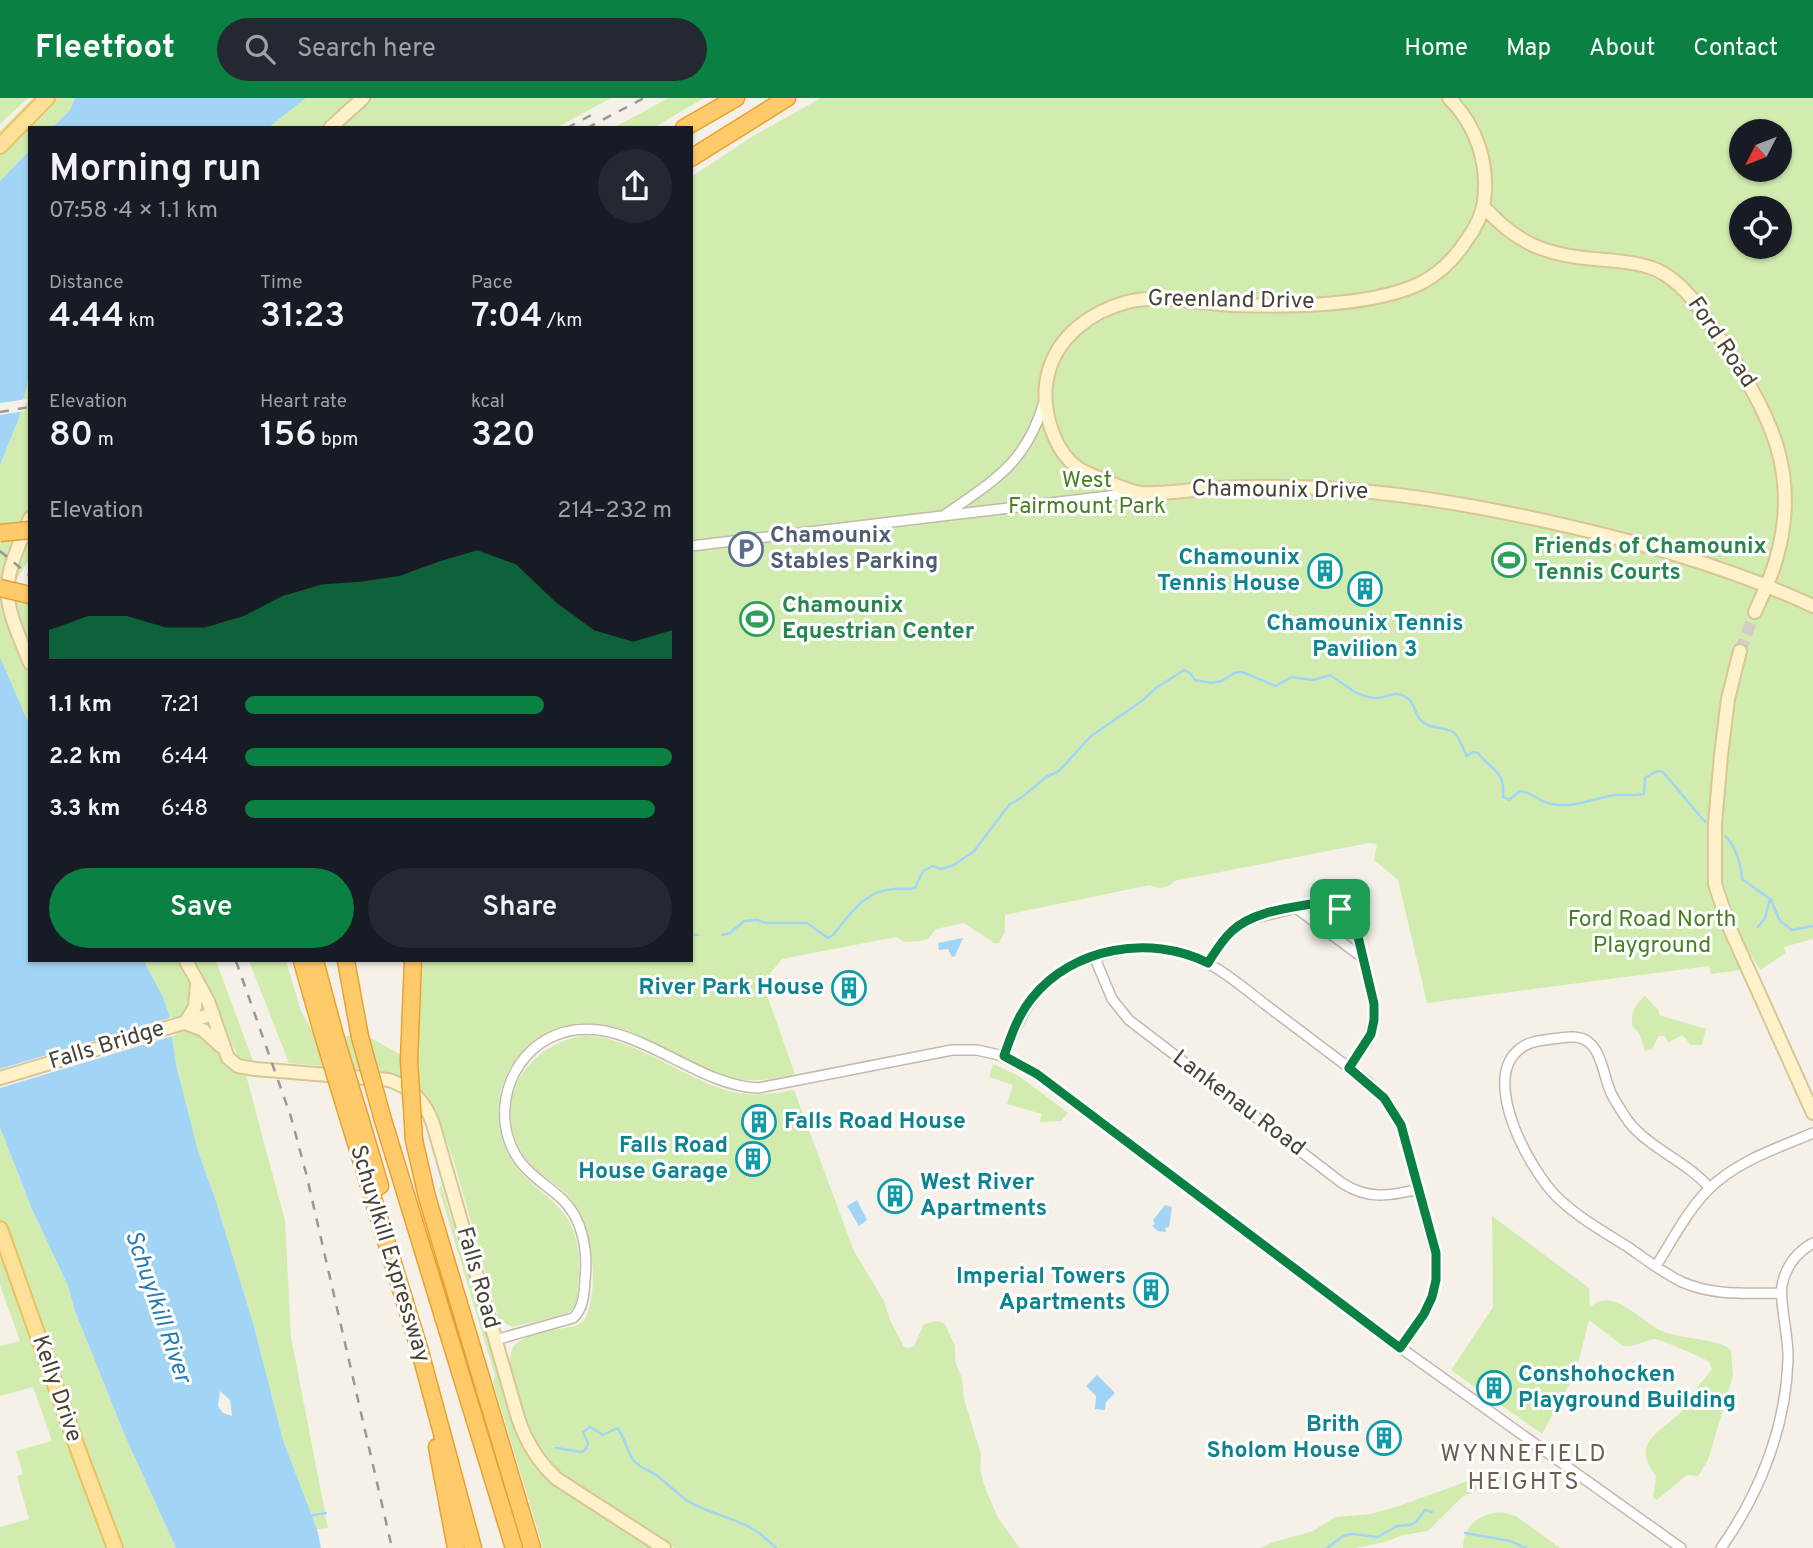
<!DOCTYPE html>
<meta charset="utf-8">
<style>
:root{--surface:#171b24;--page:#242831;--text:#f1f3f6;--muted:#9ea1a6;--accent:#0b8043}
body{margin:0;font-family:Overpass,sans-serif;background:var(--page);color:var(--text);height:100vh;display:flex;flex-direction:column;font-size:26px;white-space:nowrap}
*{box-sizing:border-box;margin:0}
p{font-size:23px;color:var(--muted)}
.icon{flex:none;width:38px;height:38px;fill:none;stroke:currentColor;stroke-width:2;stroke-linecap:round;stroke-linejoin:round}
.map{position:relative;flex:1;overflow:hidden}
.sheet{position:absolute;left:28px;top:28px;width:665px;height:836px;display:flex;flex-direction:column;background:var(--surface);border-radius:0px;box-shadow:0 2px 5px #0004}
.sheet>*{flex:none}
.needle{width:46px;rotate:228deg}
.fabs{position:absolute;left:1729px;top:21px;display:grid;gap:14px}
.fabs a{display:grid;place-items:center;width:63px;height:63px;border-radius:50%;background:var(--surface);box-shadow:0 2px 5px #0004;font-size:35px}
.pin{position:absolute;display:grid;place-items:center;width:60px;height:60px;color:#fff;margin:-30px;border-radius:14px;box-shadow:0 4px 10px #0006}
.round{display:grid;place-items:center;flex:none;width:74px;height:74px;border-radius:37px;background:var(--page)}
.headline{display:flex;align-items:center;justify-content:space-between;height:119px;padding:0 21px}
h1{font-size:38px;font-weight:600;line-height:52px}
.figures{display:grid;grid-template-columns:repeat(3,1fr);gap:10px;height:119px;padding:7px 21px}
.figures div{display:grid;align-content:center}
.figures b{font-size:35px;font-weight:600}
.figures small{font-size:19px;font-weight:400}
.figures p{font-size:19px}
.chart{height:196px;padding:14px 21px}
.chart p{display:flex;justify-content:space-between}
.chart svg{width:100%;height:126px;margin-top:7px;fill:var(--accent);opacity:.7}
.action{display:flex;gap:14px;margin-top:auto;padding:14px 21px}
.action a{flex:1;height:80px;border-radius:42px;background:var(--accent);color:#fff;font-size:28px;font-weight:600;line-height:80px;text-align:center}
.action a+a{background:var(--page);color:var(--text)}
ul{padding:0 21px;list-style:none;font-size:23px}
li{display:grid;grid-template-columns:112px 84px 1fr;align-items:center;height:52px}
li i{height:18px;border-radius:9px;background:var(--accent)}
header{display:flex;align-items:center;gap:42px;box-sizing:border-box;height:98px;padding:0 35px;background:var(--accent);color:#fff}
header strong{font-size:33px}
nav{display:flex;gap:38px;margin-inline-start:auto;font-size:24px}
.search{width:490px;height:63px;background:var(--page);display:flex;align-items:center;gap:18px;box-sizing:border-box;padding:0 24px;border-radius:38px;color:var(--muted);font-size:26px}
.map>svg:first-child{display:block}
</style>
<header>
<strong>Fleetfoot</strong>
<div class="search"><svg class="icon" aria-label="search" viewBox="0 0 24 24"><circle cx="10" cy="10" r="6"/><path d="M15 15l6 6"/></svg>Search here</div>
<nav><a>Home</a><a>Map</a><a>About</a><a>Contact</a></nav>
</header>
<div class="map">
<svg width="1813" height="1450" viewBox="0 0 1813 1450">
<rect width="100%" height="100%" fill="#f5f1e9"/>
<path fill="#d2ecaf" fill-rule="evenodd" d="M 0,0 L 28,0 L 0,26 Z
M 33,0 L 75,0 L 70,12 L 52,30 L 30,30 L 30,52 L 0,83 L 0,33 Z
M 306,0 L 611,0 L 556,30 L 268,30 Z
M 669,0 L 704,0 L 653,30 L 613,30 Z
M 821,0 L 1813,0 L 1813,841 L 1784,849 L 1786,855 L 1760,872 L 1738,835 L 1720,776 L 1729,627 L 1740,574 L 1735,551 L 1725,584 L 1716,632 L 1707,775 L 1713,802 L 1740,872 L 1711,876 L 1709,868 L 1427,905 L 1398,782 L 1374,762 L 1377,746 L 1369,745 L 1174,783 C 1170,790 1157,792 1150,787 L 1005,817 L 1005,833 L 999,845 L 994,845 L 964,825 L 936,831 L 928,841 L 920,843 L 904,844 L 896,839 L 782,861 L 769,877 L 766,889 L 767,897 L 795,976 C 776,980 757,985 737,981 C 675,968 614,900 548,935 C 532,943 519,955 510,970 C 490,1005 496,1050 524,1078 C 539,1093 558,1104 569,1123 C 579,1143 581,1163 578,1185 C 577,1195 579,1207 569,1214 C 562,1218 524,1226 513,1229 L 499,1222 L 454,1064 L 435,1011 L 426,997 L 403,979 L 380,973 L 289,965 L 249,863 L 286,863 L 301,913 L 313,935 L 371,940 L 417,966 L 423,863 L 691,863 L 691,79 L 753,38 ZM 1741,33 L 1780,33 L 1780,72 L 1741,72 ZM 1741,110 L 1780,110 L 1780,149 L 1741,149 Z
M 30,274 L 30,460 L 16,482 L 30,497 L 30,628 L 0,559 L 0,367 L 19,320 Z
M 144,863 L 216,863 L 253,963 L 241,960 L 237,957 L 220,918 L 208,923 C 218,946 217,972 246,977 L 285,1123 L 291,1239 L 328,1430 L 317,1431 L 283,1342 L 254,1228 L 214,1097 L 199,1056 L 176,967 L 169,916 L 163,899 Z
M 1645,898 L 1659,913 L 1659,917 L 1706,931 L 1702,947 L 1691,947 L 1682,937 L 1668,945 L 1665,938 L 1659,938 L 1652,951 L 1645,953 L 1639,935 L 1632,928 C 1631,913 1635,907 1645,898 Z
M 582,938 C 630,936 682,980 729,993 C 751,999 772,996 794,992 L 854,1153 L 884,1203 L 890,1222 L 904,1249 L 908,1250 L 914,1248 L 924,1226 L 938,1223 L 945,1226 L 955,1248 L 955,1263 L 962,1280 L 964,1301 L 981,1356 L 980,1371 L 984,1387 L 998,1420 L 1020,1450 L 675,1450 L 563,1379 C 552,1369 542,1359 535,1346 C 526,1328 501,1264 514,1248 C 525,1235 560,1231 576,1228 L 584,1223 C 601,1192 593,1124 567,1097 C 554,1083 535,1075 524,1058 C 490,1005 525,948 582,938 Z
M 993,966 L 1019,978 L 1068,1015 L 1061,1023 L 1040,1024 L 1042,1016 L 1007,1006 L 1013,987 L 989,979 Z
M 0,1030 L 31,1109 L 68,1188 L 75,1213 L 125,1338 L 176,1450 L 0,1450 L 0,1429 L 29,1421 L 17,1378 L 23,1376 L 16,1353 L 52,1343 L 33,1289 L 0,1298 L 0,1248 L 20,1243 L 0,1187 Z
M 441,1087 L 518,1334 C 526,1357 540,1375 559,1391 L 653,1450 L 543,1450 L 493,1284 L 495,1278 L 439,1091 Z
M 1492,1118 L 1589,1190 L 1590,1209 C 1615,1188 1640,1224 1662,1233 C 1680,1241 1721,1241 1731,1252 L 1733,1278 L 1708,1362 L 1698,1378 L 1687,1377 L 1657,1402 L 1653,1399 L 1656,1378 C 1630,1345 1658,1336 1680,1315 C 1686,1310 1688,1302 1692,1296 C 1698,1287 1706,1280 1712,1271 C 1710,1266 1710,1265 1706,1262 C 1701,1259 1659,1241 1655,1241 C 1644,1242 1634,1250 1623,1248 L 1589,1222 L 1576,1274 L 1542,1336 L 1451,1272 L 1493,1209 Z
M 1495,1373 L 1502,1373 L 1506,1379 L 1462,1399 L 1428,1433 L 1403,1437 L 1385,1444 L 1356,1450 L 1260,1450 L 1274,1444 L 1313,1433 L 1335,1419 L 1371,1416 L 1399,1408 Z
M 1502,1414 L 1516,1418 L 1560,1450 L 1463,1450 C 1464,1426 1479,1416 1502,1414 Z"/>
<path fill="#a2d5f5" fill-rule="evenodd" d="M 75,0 L 306,0 L 268,30 L 52,30 L 70,12 Z
M 30,52 L 30,274 L 19,320 L 0,367 L 0,83 Z
M 0,559 L 30,628 L 30,863 L 144,863 L 163,899 L 169,916 L 176,967 L 199,1056 L 214,1097 L 254,1228 L 283,1342 L 317,1431 L 321,1450 L 176,1450 L 125,1338 L 75,1213 L 68,1188 L 31,1109 L 3,1037 L 0,1030 ZM 220,1293 L 230,1302 L 232,1318 L 223,1315 L 218,1308 Z
M 963,840 L 955,858 L 952,859 L 948,851 L 939,852 L 938,845 Z
M 857,1102 L 867,1122 L 859,1128 L 847,1108 Z
M 1165,1107 L 1172,1109 L 1169,1129 L 1165,1130 L 1166,1134 L 1158,1133 L 1152,1128 L 1155,1126 L 1153,1122 Z
M 1097,1277 L 1115,1295 L 1106,1304 L 1105,1312 L 1095,1311 L 1096,1298 L 1086,1288 Z"/>
<path fill="#f5f1e9" d="M 28,301 L 24,313 L 0,317 L 0,305 Z
M 173,919 L 176,937 L 0,990 L 0,971 Z"/>
<g fill="none" stroke-linecap="round" stroke-linejoin="round">
<path stroke="#a2d5f5" stroke-width="2.5" d="M 1725,738 C 1736,748 1741,766 1742,781 L 1770,801 L 1765,820 L 1758,829
M 1771,802 L 1780,823 L 1792,832 L 1813,828
M 691,837 L 698,837
M 722,837 L 730,835 L 744,823 L 757,822 L 766,825 L 807,825 L 828,840 L 833,837 C 849,818 863,793 893,791 C 901,790 906,792 915,790 L 923,773 L 933,768 L 941,771 L 954,767 L 974,753 L 1009,707 L 1021,700 L 1046,679 L 1059,673 L 1091,638 L 1142,603 L 1156,590 L 1184,572 L 1190,575 L 1195,582 L 1211,585 L 1222,583 L 1234,575 L 1242,574 L 1276,588 L 1291,579 L 1313,582 L 1330,577 C 1344,585 1355,598 1373,600 C 1384,602 1393,592 1404,598 C 1414,602 1414,613 1419,620 C 1427,632 1443,628 1453,634 C 1461,639 1462,651 1467,658 L 1473,654 L 1478,655 C 1493,674 1505,672 1503,699 L 1509,702 L 1520,693 C 1532,694 1539,704 1551,706 C 1574,710 1589,702 1610,698 C 1622,695 1632,699 1644,696 L 1645,680 L 1657,673 L 1663,674 L 1705,724
M 556,1350 L 582,1354 L 586,1351 L 588,1345 L 583,1334 L 590,1329 L 603,1337 L 617,1330 C 625,1338 626,1353 634,1363 C 641,1371 653,1373 661,1381 C 670,1388 677,1395 686,1402 C 706,1415 730,1418 751,1430 C 761,1435 768,1442 776,1450
M 308,1418 L 326,1415
M 1465,1435 L 1510,1443 L 1526,1450
M 1327,1450 L 1343,1438 L 1352,1436 L 1378,1439 L 1397,1428 L 1410,1427 L 1416,1424 L 1425,1412 L 1432,1414"/>
<path stroke="#d3cec5" stroke-width="12" stroke-dasharray="12 6" stroke-linecap="butt" d="M 1740,553 L 1755,514"/>
<g stroke="#c2b9ab" stroke-width="12">
<path id="street" d="M 946,416 C 996,381 1026,365 1044,304
M 691,448 L 1134,395
M 1296,810 L 1363,860
M 1094,858 L 1112,901 L 1129,922 L 1342,1085 C 1368,1102 1390,1098 1419,1091
M 1208,865 L 1231,834 L 1250,821 L 1317,805 L 1340,811 L 1356,830 L 1375,914 L 1368,943 L 1349,970
M 1004,959 C 1022,909 1043,873 1097,858 C 1124,850 1153,846 1181,854 C 1213,863 1240,887 1266,907 C 1300,933 1334,958 1368,984 L 1391,1009 L 1404,1036 L 1437,1164 L 1436,1182 L 1432,1199 L 1424,1216 L 1400,1250
M 1710,1090 C 1686,1063 1650,1051 1628,1023 C 1622,1014 1616,1005 1611,995 C 1604,980 1602,953 1587,943 C 1577,936 1562,940 1551,941 C 1540,943 1530,943 1521,950 C 1478,980 1531,1074 1558,1100 C 1579,1120 1604,1134 1628,1149 C 1645,1161 1663,1175 1682,1184 C 1713,1198 1748,1195 1781,1195
M 1656,1168 C 1672,1143 1687,1113 1708,1092 C 1736,1063 1778,1050 1813,1035
M 495,1242 L 573,1220 C 584,1210 584,1195 585,1181 C 588,1153 583,1121 562,1101 C 548,1088 530,1078 519,1062 C 489,1019 508,956 556,937 C 625,910 689,987 758,990 L 952,952 L 977,952 L 999,957 L 1037,976 L 1384,1238 L 1681,1450
M 1721,1450 C 1760,1395 1786,1329 1788,1261 C 1789,1239 1779,1204 1782,1187 C 1786,1168 1797,1154 1813,1145"/>
</g>
<g stroke="#d8c696" stroke-width="16">
<path id="secondary" d="M 1449,0 C 1476,27 1489,65 1484,103 C 1482,118 1475,131 1466,143 C 1455,160 1441,174 1423,184 C 1374,209 1286,209 1231,207 C 1197,205 1160,196 1127,204 C 1090,214 1057,239 1048,276 C 1039,308 1054,359 1085,374 C 1099,380 1127,393 1141,395 C 1163,397 1193,391 1216,390 C 1261,388 1306,388 1350,392 C 1426,398 1498,412 1572,429 C 1654,448 1736,472 1813,508
M 330,30 L 363,0
M 1483,108 C 1516,145 1545,157 1594,161 C 1615,163 1638,164 1657,172 C 1687,186 1703,216 1721,242 C 1769,315 1803,375 1775,465 C 1770,482 1762,498 1755,514
M 30,420 C 0,491 0,494 30,565
M 1740,553 L 1728,601 L 1721,657 L 1715,726 L 1715,786 L 1730,831 L 1813,1015
M 186,863 L 208,903 L 228,960 L 238,968 L 255,971 L 389,982 C 412,990 425,1003 433,1026 L 518,1320 C 526,1344 538,1364 557,1381 L 664,1450
M 185,925 L 203,932 L 222,949
M 185,925 L 195,909 L 197,886
M 0,980 L 213,916"/>
</g>
<g stroke="#ecc061" stroke-width="18">
<path id="primary" d="M 0,48 L 47,0
M 0,1131 L 80,1357 L 115,1450"/>
</g>
<g stroke="#e8a131" stroke-width="19">
<path id="highway" d="M 684,30 L 736,0
M 691,60 L 787,0
M 302,863 L 323,937
M 315,863 L 335,938
M 346,863 L 360,939
M 409,962 L 413,863
M 348,1019 L 419,1250 L 473,1450
M 360,1020 L 380,1088
M 383,1022 L 514,1450
M 414,1042 L 427,1099 L 532,1450
M 437,1349 L 456,1450"/>
</g>
<use href="#street" stroke="#fff" stroke-width="9"/>
<use href="#secondary" stroke="#fff1c9" stroke-width="12"/>
<use href="#primary" stroke="#ffe098" stroke-width="14"/>
<use href="#highway" stroke="#ffcb6a" stroke-width="16"/>
<path stroke="#989898" stroke-width="2.5" stroke-dasharray="9 9" stroke-linecap="butt" d="M 567,30 L 595,15
M 587,30 L 644,0
M 0,314 L 30,309
M 0,453 L 30,478
M 236,863 L 291,1019 L 306,1075 L 392,1450"/>
<g stroke="#e8a131" stroke-width="19" stroke-linecap="butt">
<path id="highway-bridge" d="M 0,435 L 30,432
M 0,490 L 30,497
M 323,937 L 348,1019
M 335,938 L 360,1020
M 360,939 L 383,1022
M 409,962 L 414,1042"/>
</g>
<use href="#highway-bridge" stroke="#ffcb6a" stroke-width="16"/>
</g>
<g fill="none" stroke-linecap="round" stroke-linejoin="round">
<g stroke="#fff" stroke-width="14">
<path id="route" d="M 1317,805 L 1340,811 L 1356,830 L 1374,906 L 1374,922 L 1371,936 L 1349,970 L 1384,1000 L 1401,1027 L 1436,1155 L 1436,1182 L 1432,1199 L 1424,1216 L 1400,1250 L 1037,976 L 1004,958 C 1011,938 1018,917 1032,900 C 1073,849 1150,836 1208,865 C 1215,854 1222,842 1232,833 C 1253,813 1290,810 1317,805 Z"/>
</g>
<use href="#route" stroke="#0b8043" stroke-width="9"/>
</g>
<defs>
<g id="parking-ring" transform="scale(1.75)"><circle r="9.5" fill="#fff" stroke="#5c6f8a" stroke-width="1.5"/><path d="M-3.5-5.5H1a3.5 3.5 0 0 1 0 7H-1V5.5H-3.5ZM-1-3.4V-.6H.8a1.4 1.4 0 0 0 0-2.8Z" fill="#5c6f8a"/></g>
<g id="stadium-ring" transform="scale(1.75)"><circle r="9.5" fill="#fff" stroke="#2e9e5b" stroke-width="1.5"/><path d="M0-5a6.5 5 0 1 0 0 10a6.5 5 0 1 0 0-10ZM-3.5-1.8h7v3.6h-7Z" fill="#2e9e5b"/></g>
<g id="building-ring" transform="scale(1.75)"><circle r="9.5" fill="#fff" stroke="#0f9aa8" stroke-width="1.5"/><path d="M-4-6H4V6H1V3H-1V6H-4ZM-2.5-4.3h1.7v1.8h-1.7ZM.8-4.3h1.7v1.8H.8ZM-2.5-1h1.7V.8h-1.7ZM.8-1h1.7V.8H.8Z" fill="#0f9aa8"/></g>
</defs>
<g fill-rule="evenodd">
<use href="#parking-ring" x="746" y="451"/>
<use href="#stadium-ring" x="1509" y="462"/>
<use href="#building-ring" x="1325" y="473"/>
<use href="#building-ring" x="1365" y="491"/>
<use href="#stadium-ring" x="757" y="521"/>
<use href="#building-ring" x="849" y="890"/>
<use href="#building-ring" x="759" y="1024"/>
<use href="#building-ring" x="753" y="1061"/>
<use href="#building-ring" x="895" y="1098"/>
<use href="#building-ring" x="1151" y="1192"/>
<use href="#building-ring" x="1494" y="1290"/>
<use href="#building-ring" x="1384" y="1340"/>
</g>
<g text-anchor="middle" dominant-baseline="central" stroke-width="6" stroke-linejoin="round" paint-order="stroke">
<g font-size="23" fill="#4a4237" stroke="#fff">
<text transform="translate(1231 203) rotate(1)">Greenland Drive</text>
<text transform="translate(1721 245) rotate(56)">Ford Road</text>
<text transform="translate(1280 393) rotate(1)">Chamounix Drive</text>
<text transform="translate(107 948) rotate(-17)">Falls Bridge</text>
<text transform="translate(1238 1006) rotate(37)">Lankenau Road</text>
<text transform="translate(389 1156) rotate(73)">Schuylkill Expressway</text>
<text transform="translate(477 1180) rotate(74)">Falls Road</text>
<text transform="translate(56 1291) rotate(71)">Kelly Drive</text>
</g>
<g font-size="23" fill="#498025" stroke="#fff">
<text x="1087" y="383">West<tspan x="1087" dy="26">Fairmount Park</tspan></text>
<text x="1652" y="822">Ford Road North<tspan x="1652" dy="26">Playground</tspan></text>
</g>
<g font-size="23" font-weight="bold" fill="#4e5e75" stroke="#fff" text-anchor="start">
<text x="770" y="438">Chamounix<tspan x="770" dy="26">Stables Parking</tspan></text>
</g>
<g font-size="23" font-weight="bold" fill="#27864d" stroke="#fff" text-anchor="start">
<text x="1534" y="449">Friends of Chamounix<tspan x="1534" dy="26">Tennis Courts</tspan></text>
<text x="782" y="508">Chamounix<tspan x="782" dy="26">Equestrian Center</tspan></text>
</g>
<g font-size="23" font-weight="bold" fill="#0d838f" stroke="#fff" text-anchor="end">
<text x="1300" y="460">Chamounix<tspan x="1300" dy="26">Tennis House</tspan></text>
<text x="1365" y="526" text-anchor="middle">Chamounix Tennis<tspan x="1365" dy="26">Pavilion 3</tspan></text>
<text x="824" y="890">River Park House</text>
<text x="784" y="1024" text-anchor="start">Falls Road House</text>
<text x="728" y="1048">Falls Road<tspan x="728" dy="26">House Garage</tspan></text>
<text x="920" y="1085" text-anchor="start">West River<tspan x="920" dy="26">Apartments</tspan></text>
<text x="1126" y="1179">Imperial Towers<tspan x="1126" dy="26">Apartments</tspan></text>
<text x="1518" y="1277" text-anchor="start">Conshohocken<tspan x="1518" dy="26">Playground Building</tspan></text>
<text x="1360" y="1327">Brith<tspan x="1360" dy="26">Sholom House</tspan></text>
</g>
<g font-size="24" font-style="italic" fill="#277bb5" stroke="#fff">
<text transform="translate(157 1209) rotate(71)">Schuylkill River</text>
</g>
<g font-size="24" letter-spacing="2" fill="#6d604d" stroke="#fff">
<text x="1524" y="1357">WYNNEFIELD<tspan x="1524" dy="28">HEIGHTS</tspan></text>
</g>
</g>
</svg>
<div class="fabs">
<a><svg class="needle" viewBox="-14 -14 28 28"><path d="M0-13l5 13h-10z" fill="#e53935"/><path d="M0 13l5-13h-10z" fill="#9ea1a6"/></svg></a>
<a><svg class="icon" aria-label="locate" viewBox="0 0 24 24"><circle cx="12" cy="12" r="6"/><path d="M12 2v4M12 18v4M2 12h4M18 12h4"/></svg></a>
</div>
<div class="pin" style="left:1340px;top:811px;background:#1e9e55"><svg class="icon" aria-label="arrive" viewBox="0 0 24 24"><path d="M6 21V4h12l-3 4 3 4H6"/></svg></div>
<section class="sheet">
<div class="headline"><div><h1>Morning run</h1><p>07:58 · 4 × 1.1 km</p></div><a class="round"><svg class="icon" aria-label="share" viewBox="0 0 24 24"><path d="M12 15V3M7 8l5-5 5 5M5 13v7h14v-7"/></svg></a></div>
<div class="figures">
<div><p>Distance</p><b>4.44<small> km</small></b></div>
<div><p>Time</p><b>31:23</b></div>
<div><p>Pace</p><b>7:04<small> /km</small></b></div>
</div>
<div class="figures">
<div><p>Elevation</p><b>80<small> m</small></b></div>
<div><p>Heart rate</p><b>156<small> bpm</small></b></div>
<div><p>kcal</p><b>320</b></div>
</div>
<div class="chart"><p><span>Elevation</span>214–232 m</p>
<svg viewBox="0 0 160 44" preserveAspectRatio="none"><path d="M0 44V34L10 29L20 29L30 33L40 33L50 29L60 22L70 18L80 17L90 15L100 10L110 6L120 11L130 24L140 34L150 38L160 34V44z"/></svg>
</div>
<ul>
<li><b>1.1 km</b>7:21<i style="width:70%"></i></li>
<li><b>2.2 km</b>6:44<i style="width:100%"></i></li>
<li><b>3.3 km</b>6:48<i style="width:96%"></i></li>
</ul>
<div class="action"><a>Save</a><a>Share</a></div>
</section>
</div>
